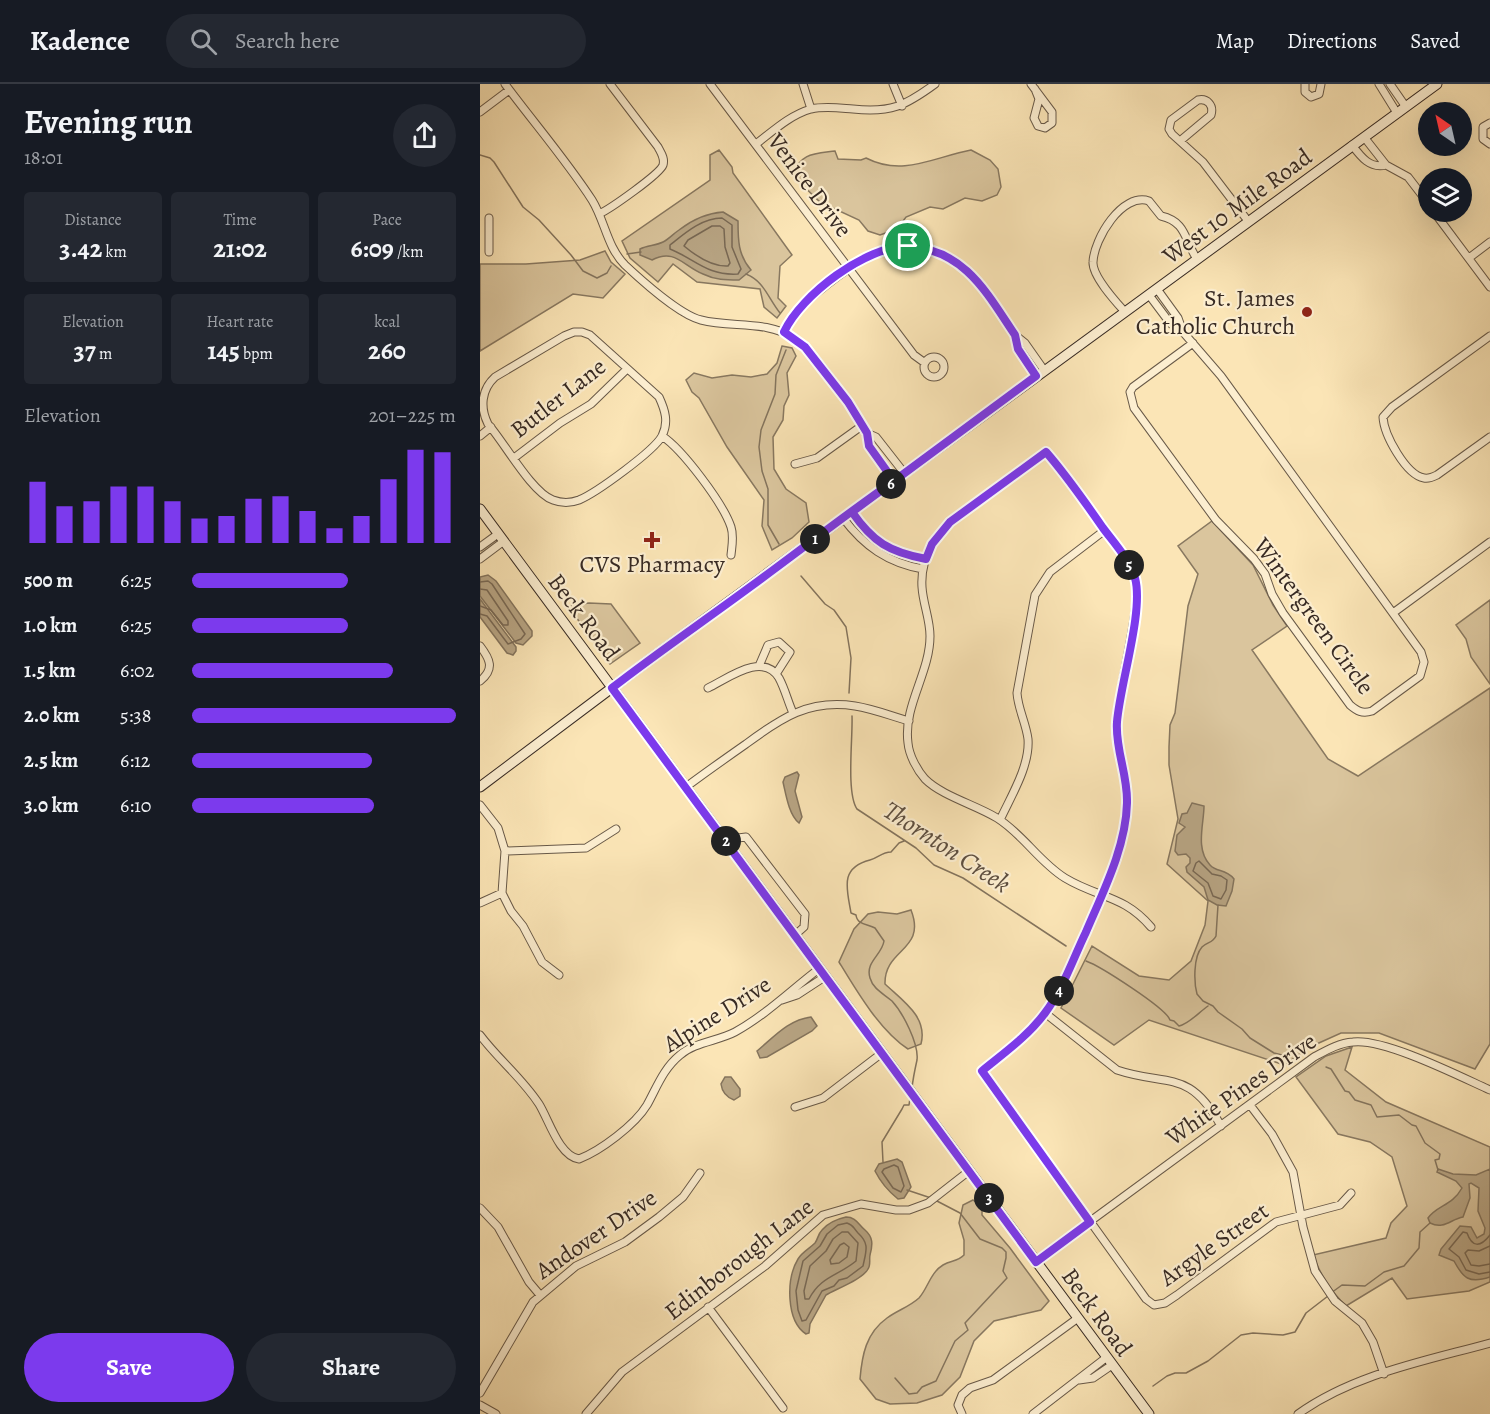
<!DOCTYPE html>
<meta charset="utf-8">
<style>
:root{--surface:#171b24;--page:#242831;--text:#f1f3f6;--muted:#9ea1a6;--line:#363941;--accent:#7c3aed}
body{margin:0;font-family:Alegreya,serif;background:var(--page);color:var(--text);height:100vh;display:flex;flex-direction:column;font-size:22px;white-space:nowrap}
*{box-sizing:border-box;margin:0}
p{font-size:20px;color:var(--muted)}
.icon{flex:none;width:33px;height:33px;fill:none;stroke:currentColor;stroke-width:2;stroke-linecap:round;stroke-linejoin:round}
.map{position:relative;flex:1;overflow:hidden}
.details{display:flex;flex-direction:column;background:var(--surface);width:480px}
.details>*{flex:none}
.needle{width:39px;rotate:326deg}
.fabs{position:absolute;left:938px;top:18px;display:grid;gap:12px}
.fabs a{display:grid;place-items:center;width:54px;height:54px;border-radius:50%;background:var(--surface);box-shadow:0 6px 24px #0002;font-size:30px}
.pin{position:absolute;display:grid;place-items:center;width:51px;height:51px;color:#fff;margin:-26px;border:3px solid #fff;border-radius:50%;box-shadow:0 2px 6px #0007}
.km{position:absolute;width:30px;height:30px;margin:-15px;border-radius:50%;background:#222;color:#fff;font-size:16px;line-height:30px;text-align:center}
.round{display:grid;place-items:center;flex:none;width:63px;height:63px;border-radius:32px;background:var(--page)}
.head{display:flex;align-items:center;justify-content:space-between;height:102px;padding:0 24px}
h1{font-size:33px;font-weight:700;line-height:45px}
.metrics{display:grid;grid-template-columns:repeat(3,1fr);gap:9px;height:102px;padding:6px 24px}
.metrics div{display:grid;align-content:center;border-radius:6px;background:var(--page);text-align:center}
.metrics b{font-size:26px;font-weight:700}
.metrics small{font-size:16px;font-weight:400}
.metrics p{font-size:16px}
.chart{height:168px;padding:12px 24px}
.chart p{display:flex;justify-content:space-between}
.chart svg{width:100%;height:108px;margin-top:6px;stroke:var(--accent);stroke-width:6}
.button{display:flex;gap:12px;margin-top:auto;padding:12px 24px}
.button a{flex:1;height:69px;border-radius:36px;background:var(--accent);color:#fff;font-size:24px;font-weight:700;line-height:69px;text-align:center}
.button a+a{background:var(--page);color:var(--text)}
ul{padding:0 24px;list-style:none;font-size:20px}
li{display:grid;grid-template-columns:96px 72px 1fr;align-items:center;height:45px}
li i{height:15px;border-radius:8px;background:var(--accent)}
header{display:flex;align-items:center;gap:36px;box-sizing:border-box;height:84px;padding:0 30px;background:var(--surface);border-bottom:2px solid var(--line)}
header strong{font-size:28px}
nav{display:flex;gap:33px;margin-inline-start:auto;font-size:21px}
.search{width:420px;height:54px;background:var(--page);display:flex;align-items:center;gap:15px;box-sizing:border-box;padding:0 21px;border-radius:33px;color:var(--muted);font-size:22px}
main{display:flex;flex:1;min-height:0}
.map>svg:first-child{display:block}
</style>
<header>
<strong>Kadence</strong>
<div class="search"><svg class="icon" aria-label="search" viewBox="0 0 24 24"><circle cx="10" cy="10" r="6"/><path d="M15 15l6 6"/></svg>Search here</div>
<nav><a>Map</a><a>Directions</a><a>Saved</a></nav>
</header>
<main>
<section class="details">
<div class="head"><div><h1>Evening run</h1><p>18:01</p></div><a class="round"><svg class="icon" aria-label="share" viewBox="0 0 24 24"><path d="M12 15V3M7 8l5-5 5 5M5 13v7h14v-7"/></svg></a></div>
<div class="metrics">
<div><p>Distance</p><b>3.42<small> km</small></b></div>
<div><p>Time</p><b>21:02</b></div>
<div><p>Pace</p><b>6:09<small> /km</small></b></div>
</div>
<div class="metrics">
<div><p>Elevation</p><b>37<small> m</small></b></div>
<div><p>Heart rate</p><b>145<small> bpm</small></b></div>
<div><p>kcal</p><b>260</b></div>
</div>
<div class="chart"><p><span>Elevation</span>201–225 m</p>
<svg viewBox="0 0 160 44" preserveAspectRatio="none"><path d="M5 44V19M15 44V29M25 44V27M35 44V21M45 44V21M55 44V27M65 44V34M75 44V33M85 44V26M95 44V25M105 44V31M115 44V38M125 44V33M135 44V18M145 44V6M155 44V7"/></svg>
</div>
<ul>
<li><b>500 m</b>6:25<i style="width:59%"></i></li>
<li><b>1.0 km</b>6:25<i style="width:59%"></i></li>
<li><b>1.5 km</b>6:02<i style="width:76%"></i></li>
<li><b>2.0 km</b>5:38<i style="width:100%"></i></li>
<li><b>2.5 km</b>6:12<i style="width:68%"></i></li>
<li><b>3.0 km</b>6:10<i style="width:69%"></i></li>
</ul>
<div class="button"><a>Save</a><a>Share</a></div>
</section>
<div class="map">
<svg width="1010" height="1330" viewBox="0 0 1010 1330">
<rect width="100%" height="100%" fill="#fbe5b6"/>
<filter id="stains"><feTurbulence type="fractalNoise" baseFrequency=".00333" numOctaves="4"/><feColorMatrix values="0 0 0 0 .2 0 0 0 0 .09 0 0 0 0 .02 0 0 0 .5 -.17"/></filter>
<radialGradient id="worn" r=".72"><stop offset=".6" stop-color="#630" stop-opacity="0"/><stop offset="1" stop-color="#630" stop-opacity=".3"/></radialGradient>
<path fill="#dac59d" stroke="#887860" stroke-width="1.5" d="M 239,66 L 252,83 L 253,89 L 312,171 L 300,182 L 298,214 L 306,222 L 297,234 L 284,223 L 280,205 L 217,198 L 193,180 L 178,198 L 150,174 L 142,157 L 230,96 L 230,71 Z
M 491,66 L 510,76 L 518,85 L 521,103 L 517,111 L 502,117 L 485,114 L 463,125 L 450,123 L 426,133 L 417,145 L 400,151 L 388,147 L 379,136 L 340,118 L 312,91 C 321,69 333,70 355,67 L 358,75 L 381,76 L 386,74 C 423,93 454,73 491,66 Z
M 125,167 L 131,178 L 145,190 L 123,214 L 93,210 L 0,267 L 0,180 L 46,180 L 100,176 Z
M 302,262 L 312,264 L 316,272 L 307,289 L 309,311 L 304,322 L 303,336 L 293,353 L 294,385 L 306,405 L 326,419 L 329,438 L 312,454 L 292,466 L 282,442 L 284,416 L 247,363 L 219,314 L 212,308 L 206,296 L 214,289 L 232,294 L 252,291 L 271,293 L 287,290 L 297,279 Z
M 732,437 L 773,481 L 793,521 L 807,542 L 772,566 L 848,675 L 878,692 L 1010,604 L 1010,960 L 995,985 L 899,949 L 861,949 L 830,963 L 804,981 L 669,936 L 634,961 L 581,924 L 612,862 L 659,892 L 689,896 L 711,877 L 725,841 L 728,817 L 687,780 L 698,735 L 689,681 L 689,663 L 690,641 L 695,629 L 708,522 L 718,490 L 698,462 Z
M 1010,516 L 1010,600 L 991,573 L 986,555 L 976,541 Z
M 109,519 L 131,520 L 160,559 L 130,580 L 88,522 Z
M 431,826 C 447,867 404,864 405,900 C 423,917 448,933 441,960 L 428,965 C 400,947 376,906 359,878 L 374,845 L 388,830 L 398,828 L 417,830 Z
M 872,963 L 865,986 L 906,1018 L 1010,1063 L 1010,1198 L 989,1207 L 927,1215 L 912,1194 L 866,1222 C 850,1206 841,1192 833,1171 L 906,1154 L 911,1139 L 927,1122 L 912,1073 L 890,1058 L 858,1050 L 816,993 L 846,972 Z
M 493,1116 L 502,1123 L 502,1131 L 530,1164 L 569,1217 L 561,1226 L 514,1237 L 494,1257 L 480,1293 L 462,1311 L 437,1319 L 410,1320 L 396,1315 L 380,1295 C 382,1271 386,1249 407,1234 C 418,1226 429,1223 439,1214 C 448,1204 450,1189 463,1181 C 471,1176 477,1178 484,1171 L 484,1156 L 479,1139 L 483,1121 Z"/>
<path fill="#b8a584" stroke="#84745d" stroke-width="1.5" d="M 243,128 L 258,137 C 258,156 258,171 271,186 L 259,196 C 246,196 235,196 223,190 C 203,182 195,164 172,176 L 160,171 L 160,165 C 168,161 175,162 183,158 C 189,155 193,150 199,146 C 212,136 227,129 243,128 Z
M 8,491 L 16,497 L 52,547 L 52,552 L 43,561 L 36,559 L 0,512 L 0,493 Z
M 0,515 L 36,563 L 36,567 L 33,571 L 27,569 L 0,533 Z
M 317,688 L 319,691 L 315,707 L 322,733 L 319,739 C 309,731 306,711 303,698 L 305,693 Z
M 712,719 L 724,722 C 724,740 715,765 730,781 C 737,789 745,784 754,795 L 752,807 L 746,822 L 737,821 L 728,816 L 724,803 L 707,788 L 706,783 L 710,779 L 710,774 L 706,770 L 698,771 L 695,767 L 697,751 L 705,743 L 699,739 L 702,730 L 707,729 Z
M 331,933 L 337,942 L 332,947 L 287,973 L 280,974 L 277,967 C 294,953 308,936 331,933 Z
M 245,993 L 251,993 L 260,1005 L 260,1012 L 254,1016 C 246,1013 242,1008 241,1000 Z
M 417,1075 L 422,1078 L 431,1103 L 424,1114 L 418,1115 C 408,1107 401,1099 395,1087 L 399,1080 Z
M 958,1085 L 973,1090 L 996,1091 L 1010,1085 L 1010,1193 C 989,1200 983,1194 974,1177 L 959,1171 L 961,1165 L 980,1142 L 991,1143 L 997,1154 L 1004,1150 L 1005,1144 L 998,1127 L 999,1104 L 991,1099 L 989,1100 L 990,1114 L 983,1133 C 971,1135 964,1146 950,1139 L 948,1134 C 957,1121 972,1122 982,1104 L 976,1097 L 957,1088 Z
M 366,1133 C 376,1133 378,1140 385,1146 C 393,1153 393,1160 390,1171 C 389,1175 391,1181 388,1185 C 383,1195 356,1205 346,1211 L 330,1240 L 329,1249 L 326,1250 C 306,1237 306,1195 318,1175 C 322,1168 329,1165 335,1159 C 338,1155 338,1150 342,1146 C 348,1139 357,1135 366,1133 Z"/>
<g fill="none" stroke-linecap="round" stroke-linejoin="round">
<path stroke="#786854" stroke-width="1.5" d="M 242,134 L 252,141 L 252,163 L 261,185 L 258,190 C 227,192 215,175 190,165 L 190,161 C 205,149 222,134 242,134 Z
M 232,142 L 240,142 L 244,145 L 245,163 L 250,179 L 248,182 C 232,183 216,172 204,162 L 208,156 Z
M 0,498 L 8,497 L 12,500 L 45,550 L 41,555 L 28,560 L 7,532 L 0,530
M 0,505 L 7,506 L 28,537 L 28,541 L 23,541 L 11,526 L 0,522
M 719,777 L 732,790 L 741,792 L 747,796 L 746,806 L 741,815 L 733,812 L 728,799 L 713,787 L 716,779 Z
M 414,1081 L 418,1083 L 424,1102 L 421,1108 L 413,1104 L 402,1088 L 404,1085 Z
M 367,1139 C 374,1141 373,1144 378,1149 C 390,1160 386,1167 383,1182 L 367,1194 L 359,1196 L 354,1202 L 342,1207 L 326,1236 L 322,1237 L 318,1226 L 316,1207 L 323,1177 L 340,1162 L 347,1150 L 358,1141 Z
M 362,1148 L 368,1148 L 378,1159 L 376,1177 C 358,1192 341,1192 329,1215 L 325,1215 L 324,1207 L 330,1182 L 346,1167 L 353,1155 Z
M 1010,1151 C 1000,1164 992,1163 987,1149 L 983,1148 L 969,1165 L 979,1173 L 986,1186 L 999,1190 L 1010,1188
M 364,1159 L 369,1163 L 367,1173 L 359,1179 L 351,1180 L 350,1176 L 360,1161 Z
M 1010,1162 L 999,1167 L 988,1166 L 985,1169 L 991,1181 L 999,1182 L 1010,1180"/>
<path stroke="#84745d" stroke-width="1.5" d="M 0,71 L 10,74 L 14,78 L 43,123 L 59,136 L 91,171 L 103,187 L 117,194 L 127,189 L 131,182
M 147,170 L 161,168
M 266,190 C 284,197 288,214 300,229
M 299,460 L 288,441 L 288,405 L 282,387 L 279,363 L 281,346 L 295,310 L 296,291 L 306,266
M 321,492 L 345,520 L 354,526 L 366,543 L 371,574 L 369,609
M 372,632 C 373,653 366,709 377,725 L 436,764 L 454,781 L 483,794 L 586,862
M 424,757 L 419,759 L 411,768 C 402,768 398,774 390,776 C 359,784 367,805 371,829 L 376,831 C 377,841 388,840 395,844 L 404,857 C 402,871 385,878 390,894 C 393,905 404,910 412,917 C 423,929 439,960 437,976 C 435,985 433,994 432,1004
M 738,821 L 736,852 C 733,859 727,858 722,863 C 713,873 714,899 717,910 L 723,917 L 733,922 L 738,928 L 762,945 L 770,954 L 794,969 L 810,973
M 606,877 C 620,882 686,924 690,936 L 694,937 L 699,942 C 709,940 719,928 728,922
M 846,983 L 851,985 L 865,1007 L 869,1008 L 875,1016 L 891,1021 L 897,1033 L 919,1031 L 932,1041 L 936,1042 L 945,1059 L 960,1070 L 959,1075 L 955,1076 L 958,1086
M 403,1078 L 402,1058 L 422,1025 L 424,1021 L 429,1021 L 430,1014
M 427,1106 L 451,1114
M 851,1209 L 862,1201 L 885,1202 L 904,1188 L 924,1182 L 939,1164 L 940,1148 L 950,1139
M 415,1294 L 429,1310 L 437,1309 L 442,1303 L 456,1297 L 475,1257 L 488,1246 L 485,1239 L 527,1194 L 523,1187 L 526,1174 L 526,1168 L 522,1164 L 500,1155 L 480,1129 L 455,1116
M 673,1302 L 687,1292 L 695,1289 L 706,1289 L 728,1277 L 761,1251 L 773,1249 L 803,1251 L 815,1248 L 826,1229 L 848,1212"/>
<g stroke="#685948" stroke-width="9">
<path id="street" d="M 25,0 C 54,39 86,76 112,116 C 125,137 127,163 145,181 C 161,196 200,231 221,236 C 252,244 286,236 314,254 C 333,266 372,322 383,343 C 387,349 387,357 391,364 C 398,375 407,386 414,397
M 230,0 L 434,271 L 445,279
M 323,0 L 331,25
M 413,0 L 422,22
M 551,0 L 572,28 L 572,39 L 565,44 L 558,42 L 554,34 L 559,15 L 555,5
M 825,0 L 825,8 L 831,13 L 839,10 L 841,0
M 899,0 L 917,29
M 910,0 L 926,23
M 0,28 L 29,6
M 1010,39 L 1003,43 L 1003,55 L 1010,60
M 884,53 L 906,81 L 928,93 L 948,119
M 700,57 L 731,31 C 734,21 727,14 718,16 L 691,36 L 689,45 L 692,50 L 723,78 L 768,137
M 276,60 C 293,47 310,31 331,25 C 345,22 359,24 373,25 C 411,29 425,22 455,0
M 872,61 C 881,73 890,85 906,81
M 954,128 L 1010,203
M 119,130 C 130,125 180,90 183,81 C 185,74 181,69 178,63 L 130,0
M 9,168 L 9,134
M 989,174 L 1010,158
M 677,205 L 698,234 L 703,248
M 669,211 L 690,239 L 703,248 L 741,292 L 941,568 L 944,578 L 940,592 L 892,627 C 882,630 877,627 870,621 L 803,529 L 792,510 L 785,490 L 774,475 L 736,436 L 654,324 L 650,308 L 653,303 L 713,259
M 645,228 C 636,218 612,192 613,178 C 614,155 642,108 669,117 L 681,132 C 707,138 704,156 717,175
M 94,248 L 102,248 L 110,251 L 179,313 C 185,326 189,338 182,352 C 174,367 116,409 99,416 C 91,419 81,419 73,416 C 52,409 24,358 8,340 C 0,324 1,306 15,293 L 84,252 Z
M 304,248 C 316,224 336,209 357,193 C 440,128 489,175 535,251 L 545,259 L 564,286
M 535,251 L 538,265 L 556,292
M 1010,252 L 912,323 L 903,333 C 904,351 926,391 944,394 C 949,395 953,393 957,391 L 1010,353
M444 283a10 10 0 1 1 20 0a10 10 0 1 1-20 0Z
M 387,349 L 396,353 L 425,390
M 0,352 L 11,343
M 182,352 C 202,365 243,419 251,443 C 254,452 252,461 251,471
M 34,374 L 80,339 L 111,320 L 147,285
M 315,380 L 337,374 L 383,341
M 372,428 C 393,458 409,468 445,475
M 363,434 C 384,462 408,479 443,485
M 0,463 L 18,450
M 0,475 L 24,457
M 913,529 L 1010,458
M 0,562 C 10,575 15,585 0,597
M 279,582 L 288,561 L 299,558 L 310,568 L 296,590
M 228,604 C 247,595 283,567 299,594 C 305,605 308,618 313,629
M 206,703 C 226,688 246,674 266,660 C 301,634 329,615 375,622 C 394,625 411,632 429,637
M 0,721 L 18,744 L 25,767 L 22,809 L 31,827 L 43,842 L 62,878 L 79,891
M 520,736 C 531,712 550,682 548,655 C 546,639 538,625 537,609 L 555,511 L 570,488 L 625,446
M 249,761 L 258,754 L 266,753 L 325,830 L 324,843 L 315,851
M 25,767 L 106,764 L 136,745
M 0,819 L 22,809
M 671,843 C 644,811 618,814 585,794 C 559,778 543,750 517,734 C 496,721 462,712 445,695 C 437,686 429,671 428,659 C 423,622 450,589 450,552 C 450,535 443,520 442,503 C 440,472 457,448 480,430 L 566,368 C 587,392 605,419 623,444 C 635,460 649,475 655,494 C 658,507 656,521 654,535 C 649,569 640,603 637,638 C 635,665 648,691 647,719 C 646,765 622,810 604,852 C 593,878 583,906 565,929 C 548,952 524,969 502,987 L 666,1215 L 674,1221 L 685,1219 L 697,1211 L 796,1138 L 860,1121 L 871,1109
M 302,916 L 317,911 L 346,892
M 565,929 L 637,986 C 688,1003 709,984 741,1042
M 0,951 C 18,975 42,994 59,1020 C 69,1036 79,1072 99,1075 C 120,1067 155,1041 167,1021 C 177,1003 183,985 200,971 C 215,958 238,957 255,948 C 286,931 312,905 340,884
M 770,1021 L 792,1050 L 813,1088 L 823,1143 L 835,1187 L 855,1217 L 882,1239 L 893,1258 L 904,1290
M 315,1023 L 343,1014 L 402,969
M 0,1124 L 18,1143 L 49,1198 L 60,1211
M 556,1177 L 834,973 C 847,966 859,959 873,958 C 904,954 979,992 1010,1006
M 228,1223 L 303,1324
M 599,1296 L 613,1294 L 632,1281
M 0,1309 L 53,1218 L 96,1182 L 145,1158 L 179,1133 L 203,1113 L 220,1089
M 0,1321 L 16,1330
M 106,1330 L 142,1288 L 285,1182 L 343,1131 L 381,1120 L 416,1126 L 429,1126 L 448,1119 L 489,1087
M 482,1330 L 478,1321 L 482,1311 L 490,1304 L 513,1296 L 598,1234
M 553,1330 L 627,1273
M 818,1330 C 874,1290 945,1277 1010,1259"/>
</g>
<g stroke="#372a23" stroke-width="11">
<path id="secondary" d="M 0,425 L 669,1330
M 0,703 L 169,576 L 957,0"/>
</g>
<use href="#street" stroke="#fceed0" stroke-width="7"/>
<use href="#secondary" stroke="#fceed0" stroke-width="9"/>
</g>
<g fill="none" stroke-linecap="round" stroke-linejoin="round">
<g stroke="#fff" stroke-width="12">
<path id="route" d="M 428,162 C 386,162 321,211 304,248 L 325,263 L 368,318 L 387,349 L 389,362 L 414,397 C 365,431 318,468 270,503 C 224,537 177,569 132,604 L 556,1178 L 610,1138 L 502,987 C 524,969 548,952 565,929 C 583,905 593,875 606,848 C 623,808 646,763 647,719 C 648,691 635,665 637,638 C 640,600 664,527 655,494 C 649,475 635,460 623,444 C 605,418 587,392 566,368 L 470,438 L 452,460 L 446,475 C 409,468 393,458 372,428 L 556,292 L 538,265 L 535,251 L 531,245 C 504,204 482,166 428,162"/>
</g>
<use href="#route" stroke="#7c3aed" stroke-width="8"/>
</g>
<g fill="#8f2418" stroke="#fceed0" stroke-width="2">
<circle cx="827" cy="228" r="6"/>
<path d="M169 447h6v6h6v6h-6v6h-6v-6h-6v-6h6z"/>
</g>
<g text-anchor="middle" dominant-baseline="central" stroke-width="4.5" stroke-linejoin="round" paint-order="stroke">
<g font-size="24" fill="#372a23" stroke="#fceed0">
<text transform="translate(330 101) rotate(53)">Venice Drive</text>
<text transform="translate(757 122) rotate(-36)">West 10 Mile Road</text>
<text transform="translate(78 314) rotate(-38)">Butler Lane</text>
<text transform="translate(834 532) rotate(54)">Wintergreen Circle</text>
<text transform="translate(104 533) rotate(53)">Beck Road</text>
<text transform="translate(237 930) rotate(-32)">Alpine Drive</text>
<text transform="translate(761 1005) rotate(-35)">White Pines Drive</text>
<text transform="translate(116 1150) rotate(-34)">Andover Drive</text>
<text transform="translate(734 1160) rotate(-35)">Argyle Street</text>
<text transform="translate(259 1175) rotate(-38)">Edinborough Lane</text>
<text transform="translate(617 1228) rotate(54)">Beck Road</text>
</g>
<g font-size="24" fill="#372a23" stroke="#fceed0" text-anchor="end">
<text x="815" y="214">St. James<tspan x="815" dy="28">Catholic Church</tspan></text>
<text x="172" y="480" text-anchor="middle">CVS Pharmacy</text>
</g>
<g font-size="26" font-style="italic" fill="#5e4f40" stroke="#fceed0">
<text transform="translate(467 763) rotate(33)">Thornton Creek</text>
</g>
</g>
<rect width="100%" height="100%" filter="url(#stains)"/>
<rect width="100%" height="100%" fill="url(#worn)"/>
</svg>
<div class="fabs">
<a><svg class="needle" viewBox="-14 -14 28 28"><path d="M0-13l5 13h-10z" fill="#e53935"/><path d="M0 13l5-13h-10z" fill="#9ea1a6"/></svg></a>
<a><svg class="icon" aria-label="layers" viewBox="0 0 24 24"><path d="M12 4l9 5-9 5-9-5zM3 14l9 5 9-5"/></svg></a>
</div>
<div class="pin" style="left:428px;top:162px;background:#1e9e55"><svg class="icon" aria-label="arrive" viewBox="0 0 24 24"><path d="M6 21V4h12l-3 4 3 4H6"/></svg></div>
<b class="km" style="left:335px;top:455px">1</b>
<b class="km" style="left:246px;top:757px">2</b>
<b class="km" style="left:509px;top:1114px">3</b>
<b class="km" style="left:579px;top:907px">4</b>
<b class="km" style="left:649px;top:481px">5</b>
<b class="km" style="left:411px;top:400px">6</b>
</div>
</main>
